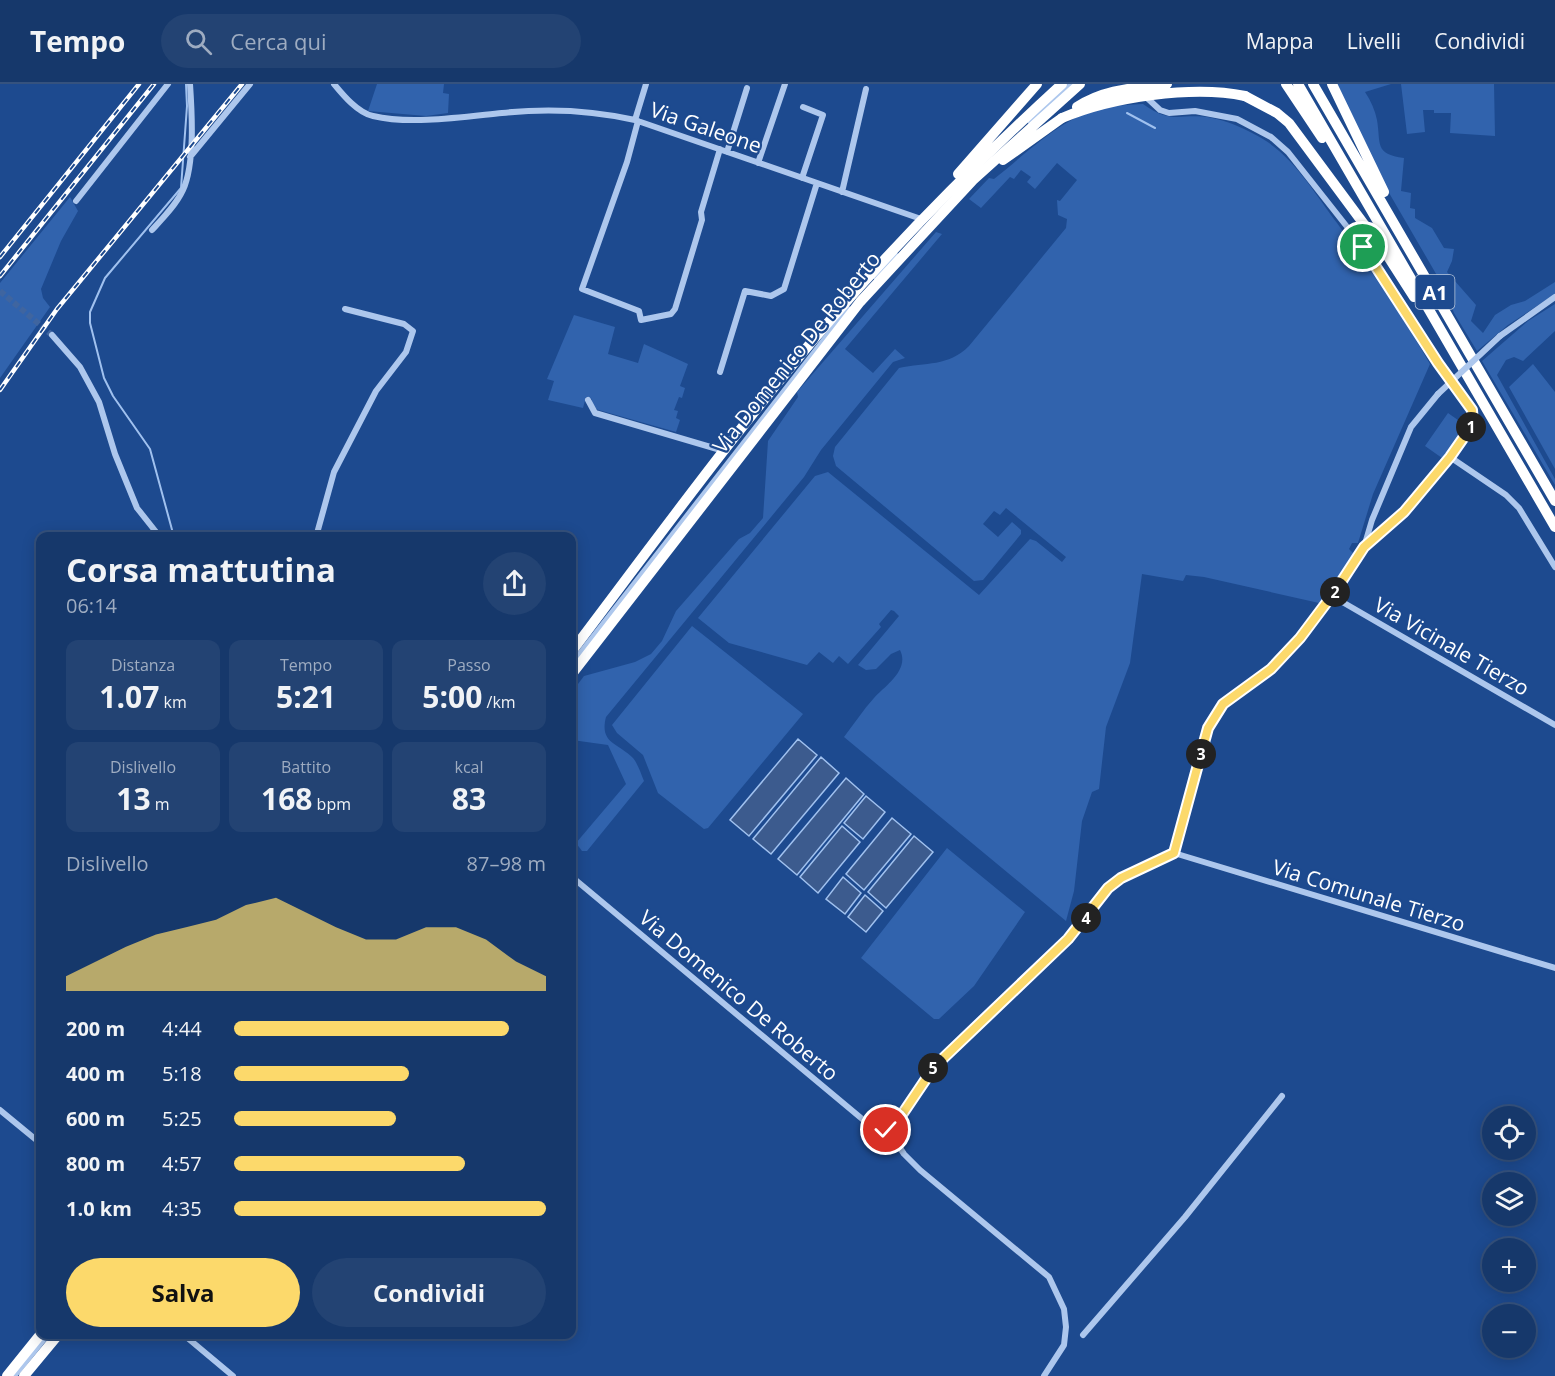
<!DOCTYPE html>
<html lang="it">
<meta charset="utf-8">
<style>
:root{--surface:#16386b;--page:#234373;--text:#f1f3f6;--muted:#9eacc1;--line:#35527e;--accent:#fcd96b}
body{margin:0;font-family:"Open Sans",sans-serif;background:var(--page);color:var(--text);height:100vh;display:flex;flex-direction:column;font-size:22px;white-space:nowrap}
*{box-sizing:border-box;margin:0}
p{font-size:20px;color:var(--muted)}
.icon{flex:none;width:33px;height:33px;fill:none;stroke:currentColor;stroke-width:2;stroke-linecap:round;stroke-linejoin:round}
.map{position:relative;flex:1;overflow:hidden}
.panel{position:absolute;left:36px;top:448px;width:540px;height:807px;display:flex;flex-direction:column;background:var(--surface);border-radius:12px;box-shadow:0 3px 15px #0003,0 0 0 2px var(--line)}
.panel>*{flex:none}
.controls{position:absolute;left:1482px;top:1022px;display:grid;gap:12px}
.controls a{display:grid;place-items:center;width:54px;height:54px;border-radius:50%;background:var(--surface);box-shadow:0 3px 15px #0003,0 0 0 2px var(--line);font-size:30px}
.pin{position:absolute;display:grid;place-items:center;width:51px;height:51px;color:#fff;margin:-26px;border:3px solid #fff;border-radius:50%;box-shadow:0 2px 6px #0007}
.km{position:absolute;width:30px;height:30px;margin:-15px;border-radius:50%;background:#222;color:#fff;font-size:16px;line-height:30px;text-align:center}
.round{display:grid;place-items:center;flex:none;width:63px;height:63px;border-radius:32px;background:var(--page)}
.summary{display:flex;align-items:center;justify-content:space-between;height:102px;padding:0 30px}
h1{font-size:33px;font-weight:700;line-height:45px}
.figures{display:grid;grid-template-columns:repeat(3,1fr);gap:9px;height:102px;padding:6px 30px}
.figures div{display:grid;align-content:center;border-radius:12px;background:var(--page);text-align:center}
.figures b{font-size:30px;font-weight:700}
.figures small{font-size:16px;font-weight:400}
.figures p{font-size:16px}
.chart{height:168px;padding:12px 30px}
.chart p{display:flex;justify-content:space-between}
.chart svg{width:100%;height:108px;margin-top:6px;fill:var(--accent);opacity:.7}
.button{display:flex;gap:12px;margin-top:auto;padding:12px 30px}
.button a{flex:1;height:69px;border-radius:36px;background:var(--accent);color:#111;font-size:24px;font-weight:700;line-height:69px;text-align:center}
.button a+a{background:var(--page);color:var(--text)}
ul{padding:0 30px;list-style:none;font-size:20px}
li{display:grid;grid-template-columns:96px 72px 1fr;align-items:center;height:45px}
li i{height:15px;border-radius:8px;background:var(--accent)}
header{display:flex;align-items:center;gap:36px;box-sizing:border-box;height:84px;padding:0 30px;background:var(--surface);border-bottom:2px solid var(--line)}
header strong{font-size:28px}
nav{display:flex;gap:33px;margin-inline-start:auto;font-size:21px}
.search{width:420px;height:54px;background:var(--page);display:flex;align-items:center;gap:15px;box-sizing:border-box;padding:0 21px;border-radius:33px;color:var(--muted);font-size:22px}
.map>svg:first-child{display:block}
</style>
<header>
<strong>Tempo</strong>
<div class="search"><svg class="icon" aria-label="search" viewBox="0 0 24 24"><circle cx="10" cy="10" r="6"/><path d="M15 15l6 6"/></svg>Cerca qui</div>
<nav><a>Mappa</a><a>Livelli</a><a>Condividi</a></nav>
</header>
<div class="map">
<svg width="1555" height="1292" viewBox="0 0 1555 1292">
<rect width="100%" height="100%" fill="#1d4a8f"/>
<path fill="#3163ad" d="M 377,0 L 444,0 L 443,9 L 449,10 L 448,29 L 426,32 L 368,27 Z
M 1335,0 L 1391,0 L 1365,8 C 1371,17 1375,26 1377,36 C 1381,60 1374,70 1404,74 L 1401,107 L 1411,109 L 1410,124 L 1415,125 L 1415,134 L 1432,144 L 1444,164 L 1454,165 L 1452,177 L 1447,188 L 1476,221 L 1471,237 L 1483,249 L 1495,231 L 1511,221 L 1525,217 L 1555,198 L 1555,210 L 1508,241 L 1477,267 L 1454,229 L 1446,207 L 1374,83 Z
M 1401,0 L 1494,0 L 1495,52 L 1450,49 L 1451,29 L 1434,29 L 1434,26 L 1423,26 L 1425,48 L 1407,50 Z
M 1143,20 C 1174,42 1180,28 1212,34 C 1227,37 1241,43 1254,50 C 1291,68 1313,107 1337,139 C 1370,185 1402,231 1430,280 L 1373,410 L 1358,459 L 1352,459 L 1349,465 L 1354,470 L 1319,519 L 1204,493 L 1186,491 L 1183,497 L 1142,490 L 1130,579 L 1106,643 L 1099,705 L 1092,708 L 1082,737 L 1074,807 L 1066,837 L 844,653 C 854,640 863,626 874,614 C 885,602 910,586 900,566 L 891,570 L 876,585 L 866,586 L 858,581 L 899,532 L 894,527 L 891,526 L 879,540 L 881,543 L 848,580 L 839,572 L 833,579 L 819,568 L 807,581 L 729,559 L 698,534 L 815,392 L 828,388 L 979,511 L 1030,455 L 1036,457 L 1062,478 L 1066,473 L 1006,424 L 1000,431 L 994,427 L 983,440 L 998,453 L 1012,438 L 1021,446 L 1021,450 L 983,496 L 974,497 L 836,382 L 833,372 L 835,363 L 899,284 C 926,278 948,283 969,262 L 1066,144 L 1067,135 L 1058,131 L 1057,116 L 1060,117 L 1077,96 L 1057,79 L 1035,105 L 1027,98 L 1031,93 L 1021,86 L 1014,95 L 1010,93 L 981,124 L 969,115 L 989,94 L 994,95 C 1027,69 1063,32 1105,23 C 1117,21 1130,21 1143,20 Z
M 70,113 L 78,127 L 61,157 L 41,205 L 43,214 L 50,223 L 0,294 L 0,199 Z
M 936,148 L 942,150 L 845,265 L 873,289 L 895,265 L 905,274 L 893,278 L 821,366 L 804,393 L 606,633 C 599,660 619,659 633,674 C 638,680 641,690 644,697 L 587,767 L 582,767 L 576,759 L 626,700 L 608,661 L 572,656 L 572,608 L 584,592 L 635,578 L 651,570 L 662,557 L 676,527 L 739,455 L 750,449 L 763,434 L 768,357 L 798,313 L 797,308 Z
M 1555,220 L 1555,247 L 1523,277 L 1514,273 L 1506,276 L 1497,291 L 1555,395 L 1555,401 L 1482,277 L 1528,237 Z
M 574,231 L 615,243 L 608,270 L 638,279 L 644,260 L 688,280 L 680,302 L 685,304 L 682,314 L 679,313 L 674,326 L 678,327 L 676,334 L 680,336 L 676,348 L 595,325 L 590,322 L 592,315 L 586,313 L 583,324 L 548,316 L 554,297 L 547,295 Z
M 1533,280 L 1555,308 L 1555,385 L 1509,303 Z
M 1448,329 L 1465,341 L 1442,374 L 1425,362 Z
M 692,542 L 803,630 L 708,744 L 704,745 L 658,709 L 643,671 L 617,649 L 612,641 Z
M 947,764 L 1025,828 L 974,902 L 939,935 L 934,935 L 861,874 Z"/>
<path fill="#3c5b8e" stroke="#a0c1ef" stroke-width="1.5" d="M 798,655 L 817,671 L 749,752 L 730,736 Z
M 821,673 L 839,689 L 771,770 L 753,755 Z
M 846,694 L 864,710 L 797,791 L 778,775 Z
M 866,712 L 885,728 L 863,755 L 844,739 Z
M 892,734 L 911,750 L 864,806 L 846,790 Z
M 842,742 L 860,758 L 818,809 L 800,793 Z
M 914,752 L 933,768 L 886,824 L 868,808 Z
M 843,793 L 861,809 L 845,830 L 826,815 Z
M 865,811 L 883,827 L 866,848 L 848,833 Z"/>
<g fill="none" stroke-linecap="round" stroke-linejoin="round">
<path stroke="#a0c1ef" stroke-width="2" d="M 1127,29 L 1155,44
M 174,453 L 150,365 L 113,312 L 104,294 L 90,239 L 90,228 L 105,194 L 181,104 L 187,22 L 186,0"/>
<path stroke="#3f65a0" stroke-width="6" stroke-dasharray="6 3" stroke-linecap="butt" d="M 0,207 L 52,251"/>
<path stroke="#adc7ed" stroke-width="6" d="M 334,0 C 343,11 358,29 373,32 C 410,41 463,33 502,29 C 547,24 591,26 635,36 L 924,136
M 1145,12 L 1160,26 L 1169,29 L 1195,27 L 1237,35 L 1271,53 L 1288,68 L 1363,163 L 1438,279 L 1474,329 C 1475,358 1389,444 1364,463
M 635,36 L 646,0
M 638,37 L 627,78 L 582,205 L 639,227 L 641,236 L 671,230 L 675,225 L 702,136 L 701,128 L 720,65
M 1030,37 L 1072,0
M 727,68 L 747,4
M 190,73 L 250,0
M 758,79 L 785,0
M 802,94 L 823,31 L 803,23
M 842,108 L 866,5
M 76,117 L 168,0
M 152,146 C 163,134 176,121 183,106 C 195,80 192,29 190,0
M 876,193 L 895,171
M 52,251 L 80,283 L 99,318 L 115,370 L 137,424 L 160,453
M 1500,252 L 1555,213
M 720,288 L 745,207 L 771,212 L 784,205 L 817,99
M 588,316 L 595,329 L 724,367
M 1450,373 L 1506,411 L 1519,424 L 1555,483
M 316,453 L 334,388 L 376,307 L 406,268 L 413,247 L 404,240 L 345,225
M 1332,512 L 1555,641
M 572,580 L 848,225
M 1174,769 L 1208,644 L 1223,620 L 1271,585 L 1287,570 L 1336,506 L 1364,463 L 1372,436 L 1411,343 L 1438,310
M 1174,769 L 1555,884
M 572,793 L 873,1044 L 883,1047 L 897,1038 L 934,983 L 1068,855 L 1108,804 L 1121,794 L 1174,769
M 0,1026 L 40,1059
M 892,1052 L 904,1070 L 920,1086 L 1049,1193 L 1064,1225 L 1066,1243 L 1064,1261 L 1044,1292
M 184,1251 L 233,1292
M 1083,1251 L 1185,1133 L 1282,1012
M 14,1292 L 47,1251"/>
<path stroke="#fff" stroke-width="10" d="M 1286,0 L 1322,54
M 1298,0 L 1555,443
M 1313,0 L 1555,417
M 1332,0 L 1384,108
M 1245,12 L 1277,29 L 1289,39 L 1389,174 L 1414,213
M 1003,76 L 1062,34
M 572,590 L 860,218 L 973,96 L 1080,0
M 7,1292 L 40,1251
M 24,1292 L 58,1251"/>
<g stroke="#fff" stroke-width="4.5">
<path id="rail" d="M 0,173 L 139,0
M 0,192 L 154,0
M 0,306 L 57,225 L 242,0"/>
</g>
<use href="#rail" stroke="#1d4a8f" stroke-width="2" stroke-dasharray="7" stroke-linecap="butt"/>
<path stroke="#adc7ed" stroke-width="6" d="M 1438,310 L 1500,252"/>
<path stroke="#fff" stroke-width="10" d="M 1077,23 C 1104,5 1135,4 1167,0
M 1062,34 C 1111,13 1193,1 1245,12
M 958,90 L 1037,0
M 572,567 C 656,456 741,339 832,234 C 904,151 981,74 1062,0"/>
</g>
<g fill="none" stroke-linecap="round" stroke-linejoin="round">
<g stroke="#fff" stroke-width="12">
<path id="route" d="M 886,1046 L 897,1038 L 934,983 L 1068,855 L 1108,804 L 1121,794 L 1174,769 L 1208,644 L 1223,620 L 1271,585 L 1300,554 L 1336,506 L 1364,463 L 1404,428 L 1450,373 L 1473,340 L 1472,326 L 1438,279 L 1363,163"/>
</g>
<use href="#route" stroke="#fcd96b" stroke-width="8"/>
</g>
<g text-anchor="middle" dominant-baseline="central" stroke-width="4.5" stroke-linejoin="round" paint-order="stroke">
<rect fill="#1d4a8f" stroke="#bbc9dd" stroke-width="1.5" x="1415.5" y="191" width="39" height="34" rx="4.5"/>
<g font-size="20" font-weight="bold" fill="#fff">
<text x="1435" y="208">A1</text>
</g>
<g font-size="21" fill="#fff" stroke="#1d4a8f">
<text transform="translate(706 43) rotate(19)">Via Galeone</text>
<text transform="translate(796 268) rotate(-51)">Via Domenico De Roberto</text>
<text transform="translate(1452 562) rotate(30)">Via Vicinale Tierzo</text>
<text transform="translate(1369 811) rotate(17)">Via Comunale Tierzo</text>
<text transform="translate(739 911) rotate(40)">Via Domenico De Roberto</text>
</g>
</g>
</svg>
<div class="controls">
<a><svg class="icon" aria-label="locate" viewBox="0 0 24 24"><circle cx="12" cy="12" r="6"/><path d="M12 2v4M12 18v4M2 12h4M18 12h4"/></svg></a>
<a><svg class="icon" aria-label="layers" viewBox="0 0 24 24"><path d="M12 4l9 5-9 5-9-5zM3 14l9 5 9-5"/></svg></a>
<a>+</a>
<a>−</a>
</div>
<div class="pin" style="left:1363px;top:163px;background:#1e9e55"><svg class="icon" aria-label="arrive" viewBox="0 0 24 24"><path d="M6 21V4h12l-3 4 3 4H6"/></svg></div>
<div class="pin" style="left:886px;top:1046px;background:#d93025"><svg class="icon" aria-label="check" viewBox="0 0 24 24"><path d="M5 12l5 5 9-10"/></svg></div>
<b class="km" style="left:1471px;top:343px">1</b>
<b class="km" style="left:1335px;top:508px">2</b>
<b class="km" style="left:1201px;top:670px">3</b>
<b class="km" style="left:1086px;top:834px">4</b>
<b class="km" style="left:933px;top:984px">5</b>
<section class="panel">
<div class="summary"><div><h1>Corsa mattutina</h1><p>06:14</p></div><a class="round"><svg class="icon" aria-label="share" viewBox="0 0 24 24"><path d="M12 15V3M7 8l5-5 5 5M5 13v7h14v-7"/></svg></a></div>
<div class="figures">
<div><p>Distanza</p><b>1.07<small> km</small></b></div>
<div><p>Tempo</p><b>5:21</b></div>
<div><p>Passo</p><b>5:00<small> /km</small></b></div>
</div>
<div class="figures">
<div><p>Dislivello</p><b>13<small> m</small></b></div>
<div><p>Battito</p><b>168<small> bpm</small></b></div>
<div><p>kcal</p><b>83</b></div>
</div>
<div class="chart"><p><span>Dislivello</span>87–98 m</p>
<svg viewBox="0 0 160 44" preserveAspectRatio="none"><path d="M0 44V38L10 32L20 26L30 21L40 18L50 15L60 9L70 6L80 12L90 18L100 23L110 23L120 18L130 18L140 23L150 32L160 38V44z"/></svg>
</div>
<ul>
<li><b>200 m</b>4:44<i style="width:88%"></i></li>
<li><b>400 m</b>5:18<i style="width:56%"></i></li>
<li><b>600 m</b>5:25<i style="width:52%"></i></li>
<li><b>800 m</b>4:57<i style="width:74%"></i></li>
<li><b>1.0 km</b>4:35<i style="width:100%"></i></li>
</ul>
<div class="button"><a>Salva</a><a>Condividi</a></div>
</section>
</div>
